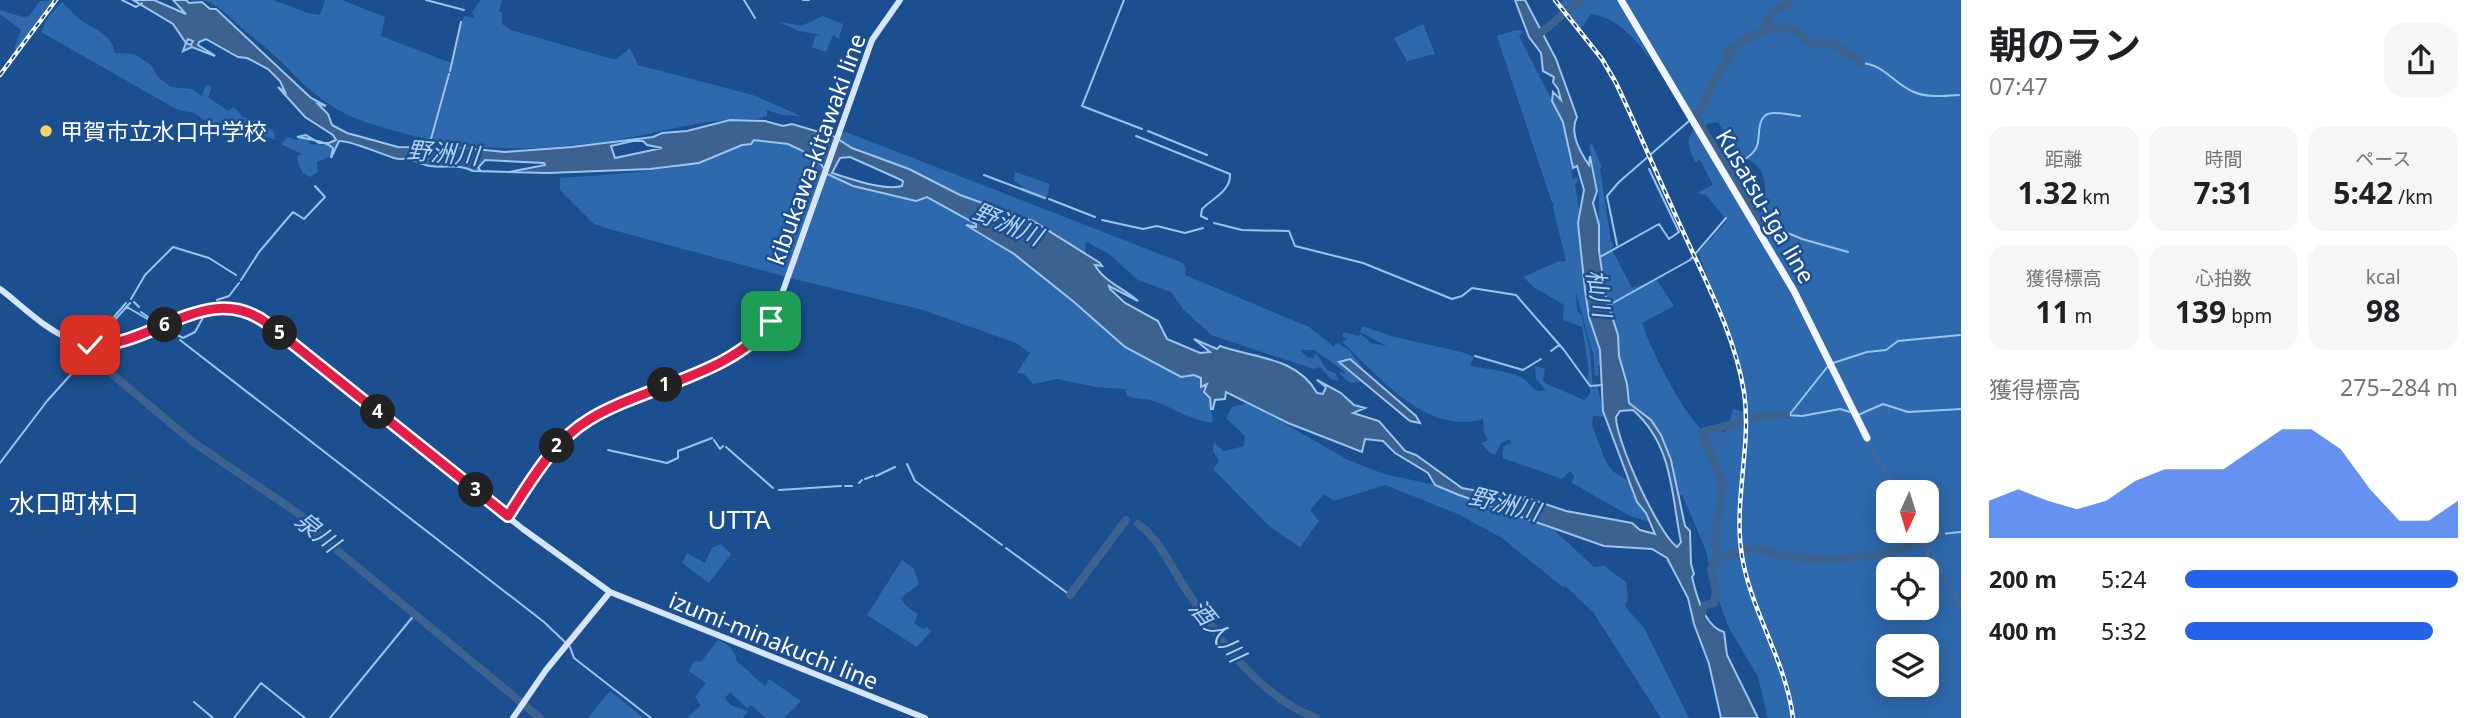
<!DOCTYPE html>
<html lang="ja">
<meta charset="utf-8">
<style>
:root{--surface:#fff;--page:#f6f6f6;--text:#202124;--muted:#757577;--accent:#2563eb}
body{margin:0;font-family:"Noto Sans","Noto Sans JP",sans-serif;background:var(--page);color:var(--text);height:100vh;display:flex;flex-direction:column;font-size:26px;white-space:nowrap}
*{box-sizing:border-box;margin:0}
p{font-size:23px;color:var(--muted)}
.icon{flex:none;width:38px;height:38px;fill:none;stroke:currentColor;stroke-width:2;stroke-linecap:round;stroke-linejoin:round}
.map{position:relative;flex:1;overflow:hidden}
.details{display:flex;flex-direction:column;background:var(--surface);width:525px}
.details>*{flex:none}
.needle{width:46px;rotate:184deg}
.controls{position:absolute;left:1876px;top:480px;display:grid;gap:14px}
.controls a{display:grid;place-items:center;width:63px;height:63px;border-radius:14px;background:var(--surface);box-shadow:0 4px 18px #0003;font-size:35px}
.pin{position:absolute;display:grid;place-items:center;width:60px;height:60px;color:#fff;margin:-30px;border-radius:14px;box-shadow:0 4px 10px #0006}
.km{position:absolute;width:35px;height:35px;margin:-18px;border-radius:50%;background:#222;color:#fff;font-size:19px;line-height:35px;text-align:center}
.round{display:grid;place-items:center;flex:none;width:74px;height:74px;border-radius:21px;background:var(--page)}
.summary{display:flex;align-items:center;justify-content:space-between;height:119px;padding:0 28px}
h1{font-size:38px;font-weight:700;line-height:52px}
.stats{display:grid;grid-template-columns:repeat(3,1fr);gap:10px;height:119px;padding:7px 28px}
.stats div{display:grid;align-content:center;border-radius:18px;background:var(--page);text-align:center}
.stats b{font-size:30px;font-weight:700}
.stats small{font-size:19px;font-weight:400}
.stats p{font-size:19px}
.chart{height:196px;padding:14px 28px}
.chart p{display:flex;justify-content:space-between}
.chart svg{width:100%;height:126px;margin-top:7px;fill:var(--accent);opacity:.7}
ul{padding:0 28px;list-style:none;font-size:23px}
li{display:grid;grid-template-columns:112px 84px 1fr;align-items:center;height:52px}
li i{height:18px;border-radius:9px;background:var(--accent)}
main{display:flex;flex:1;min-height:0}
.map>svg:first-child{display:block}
</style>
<main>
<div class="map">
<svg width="1961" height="718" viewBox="0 0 1961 718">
<rect width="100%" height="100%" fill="#1b4f8f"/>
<path fill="#2e69ad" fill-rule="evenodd" d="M 53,0 L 18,49 L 14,49 L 21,30 L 0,14 L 0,10 L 23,17 L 29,16 L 40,1 Z
M 190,0 L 273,0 L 308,13 L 320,15 L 325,0 L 342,0 L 385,17 L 381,36 L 451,63 L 459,26 L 465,16 L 475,18 L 472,12 L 481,0 L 502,0 L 499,11 L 502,13 L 502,24 L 511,30 L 612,59 L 617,59 L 630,48 L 638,65 L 753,95 L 801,116 L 782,115 L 767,110 L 767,116 L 757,119 C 706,117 660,134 610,141 C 518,154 448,151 360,120 C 324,107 303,83 276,57 C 266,47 254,39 244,30 C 234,21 219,5 206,1 C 201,0 195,1 190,0 Z
M 1563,0 L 1619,0 L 1650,59 C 1634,37 1619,19 1591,14 L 1581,29 L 1560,4 Z
M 1624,0 L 1961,0 L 1961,718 L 1768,718 L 1758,677 L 1729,628 L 1713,585 L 1706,551 L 1682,494 L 1679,496 L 1671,460 L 1661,435 L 1651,420 L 1629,403 L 1627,384 L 1619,356 L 1618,335 L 1606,298 L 1599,251 L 1599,192 L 1589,145 L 1592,144 L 1602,167 L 1600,169 L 1611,241 L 1614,246 L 1611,248 L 1632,288 L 1657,280 L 1674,306 L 1642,323 C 1651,350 1684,417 1706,433 L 1719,427 L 1722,433 L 1727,430 L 1733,409 L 1747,413 L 1737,352 L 1698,253 L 1727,221 L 1706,195 L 1697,193 L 1713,185 L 1700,160 L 1695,162 C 1687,144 1685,139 1698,124 ZM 1718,122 C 1723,129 1726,139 1732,146 C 1738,155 1751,159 1758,167 C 1770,182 1766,210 1754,223 L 1699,137 L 1706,124 ZM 1888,492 L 1927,492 L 1927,530 L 1888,530 ZM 1888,569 L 1927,569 L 1927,607 L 1888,607 ZM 1888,646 L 1927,646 L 1927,684 L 1888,684 Z
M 62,2 C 68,7 73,14 79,19 C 93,29 111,33 115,53 L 134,54 L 151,65 L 159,78 L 171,87 L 192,89 L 202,96 L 205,86 L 209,85 L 212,87 L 208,97 L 228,111 L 234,107 L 243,117 L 262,123 L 274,132 L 275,140 L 235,126 L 224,134 L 194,113 L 178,110 L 41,32 L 49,16 Z
M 823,16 L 843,24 L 839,38 L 842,41 L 833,35 L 826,52 L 812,47 L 815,36 L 820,35 L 799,31 L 777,21 L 801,26 Z
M 1423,24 L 1435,54 L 1407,61 L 1394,38 Z
M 1516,30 L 1524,31 L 1519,36 L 1522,42 L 1563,122 L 1573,179 L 1577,177 L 1578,181 L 1575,185 L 1580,216 L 1579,235 L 1585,290 L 1589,317 L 1600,350 L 1601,365 L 1598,366 L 1599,375 L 1595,376 L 1593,354 L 1576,293 L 1577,311 L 1581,314 L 1590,350 L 1593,389 L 1596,382 L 1605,417 L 1593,416 L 1592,425 L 1606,462 L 1614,472 L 1629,481 L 1637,502 L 1650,522 L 1630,516 L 1572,483 L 1574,476 L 1570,471 L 1562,479 L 1503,458 L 1503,447 L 1511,443 L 1510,439 L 1501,443 L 1495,455 L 1489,452 L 1481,443 L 1488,440 L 1484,432 L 1483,419 C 1426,436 1379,376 1342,342 L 1347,339 L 1342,336 L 1344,332 L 1358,336 L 1361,334 L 1371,343 L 1387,346 L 1360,332 L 1363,326 L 1391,336 L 1465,353 L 1474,357 L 1470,366 C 1486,369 1507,370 1522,378 C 1532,383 1532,394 1545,390 L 1536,379 L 1535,366 L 1545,369 L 1543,380 L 1545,383 L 1584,400 L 1590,394 L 1590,387 L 1586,383 L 1589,371 L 1582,327 L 1563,320 L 1564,305 L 1535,288 L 1523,277 L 1557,262 L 1566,261 L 1553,207 L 1554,203 L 1552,203 L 1497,36 Z
M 846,132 L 1183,263 L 1186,269 L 1185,275 L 1309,327 L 1333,346 L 1338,343 L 1349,350 L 1362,367 L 1350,359 L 1340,362 L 1361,382 L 1350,383 L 1340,374 L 1340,372 L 1345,374 L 1344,371 L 1314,350 L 1300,350 L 1307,357 L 1314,358 L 1316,353 L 1327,370 L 1335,373 L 1339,381 L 1331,379 L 1320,367 L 1314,369 L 1211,335 L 1184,310 L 1171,292 L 1138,280 L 1109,254 L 1087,242 L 1085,244 L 1086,254 L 1033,221 L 960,195 L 909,169 L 838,141 L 841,134 Z
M 288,137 L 297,140 L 301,137 L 309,139 L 310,144 L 331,145 L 333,149 L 332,156 L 317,162 L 318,172 L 310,177 C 301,173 298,166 297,156 L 302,154 L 281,144 Z
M 754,140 L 788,144 L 801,150 L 821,164 L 827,174 L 853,186 L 916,201 L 927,197 L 966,217 L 977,227 L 968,226 L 1014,254 L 1074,302 L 1125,347 L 1181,377 L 1194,375 L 1201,378 L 1201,386 L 1207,383 L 1204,392 L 1210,397 L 1213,423 C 1192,421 1174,408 1154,401 C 1145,398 1136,400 1127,396 L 1125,389 L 1095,387 L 1057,379 L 1033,384 L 1024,374 L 1017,373 L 1030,353 L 1016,343 L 923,310 L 798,280 L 609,229 L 594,224 L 560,190 L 560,178 C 606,175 655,172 700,162 C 717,158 733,145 751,144 Z
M 1015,172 L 1050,184 L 1046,200 L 1021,191 L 1022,186 L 1014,181 Z
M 1249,403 L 1348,460 L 1384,474 L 1435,485 L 1554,530 L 1594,567 L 1604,566 L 1626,582 L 1628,598 L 1625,606 L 1644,628 L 1689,718 L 1661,718 L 1593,612 L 1565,586 L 1564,588 L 1502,538 L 1458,514 L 1385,485 L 1334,501 L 1324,494 L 1310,510 L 1319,521 L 1300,547 L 1269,526 L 1213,469 L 1219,461 L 1213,451 L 1214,443 L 1224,451 L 1244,446 L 1245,436 L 1226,418 L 1232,407 Z
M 721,544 L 731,554 L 709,583 L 682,563 L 687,553 L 705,563 L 712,548 Z
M 902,560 L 914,569 L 919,584 L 901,598 L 906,606 L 918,614 L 914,623 L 923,629 L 927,627 L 931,631 L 917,647 L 867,615 Z
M 718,640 C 729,645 735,650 737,662 C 748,669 755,680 766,686 L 769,679 L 801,701 L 784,718 L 766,718 L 751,705 L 747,708 L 730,692 L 725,698 L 730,705 L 748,711 L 743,718 L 687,718 L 701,705 L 695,697 L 706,683 L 689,671 L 694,661 L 701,662 Z
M 610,691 L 644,718 L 588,718 Z"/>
<path fill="#3c6290" stroke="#9cc4f0" stroke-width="2" fill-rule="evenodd" d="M 133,0 L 154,0 L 186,14 L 173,0 L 186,0 L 189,3 L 202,2 L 210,9 L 216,9 L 311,98 L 326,106 L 318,104 L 328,114 L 332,125 L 347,133 L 398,147 L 465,148 L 505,152 L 572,147 L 653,137 L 662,133 L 687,131 L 730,120 L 765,121 L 783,126 L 792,124 L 833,136 L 852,148 L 909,169 L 960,195 L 1033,221 L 1100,263 L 1102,266 L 1095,265 C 1103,281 1125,289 1138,301 L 1109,286 L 1110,289 L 1125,303 L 1158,321 L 1167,339 L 1200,353 L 1210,352 L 1194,339 L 1217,349 L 1220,346 C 1254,358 1297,357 1317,393 L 1323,394 L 1326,387 L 1317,380 L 1341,393 L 1354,405 L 1365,408 L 1353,413 L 1379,421 L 1405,451 L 1416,455 L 1462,488 L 1526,500 L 1522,496 L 1566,511 L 1632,523 L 1640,530 L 1655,534 L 1646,513 L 1637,502 L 1603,411 L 1600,350 L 1589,317 L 1585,290 L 1578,223 L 1584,190 L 1577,166 L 1573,168 L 1563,122 L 1552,101 L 1553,92 L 1561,100 L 1558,89 L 1553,82 L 1554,77 L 1543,71 L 1541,53 L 1529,37 L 1515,0 L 1525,0 L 1556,59 L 1577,117 C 1569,132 1580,152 1589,165 L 1590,156 L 1597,191 L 1593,203 L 1599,225 L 1599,251 L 1606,298 L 1618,335 L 1619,356 L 1627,384 L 1629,403 L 1651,420 L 1661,435 L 1671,460 L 1685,526 L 1690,531 L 1691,564 L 1694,574 L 1692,577 C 1696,595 1705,627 1724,632 L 1727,655 L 1758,718 L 1721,718 L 1709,664 L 1694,624 L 1688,598 L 1667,558 L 1652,549 L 1604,546 L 1459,495 L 1435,485 L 1428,473 L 1395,453 L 1383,441 L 1365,439 L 1362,452 L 1288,423 L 1226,392 L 1225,399 L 1215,400 L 1213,409 L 1211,409 L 1210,398 L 1204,392 L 1207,384 L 1201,387 L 1201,378 L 1194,375 L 1181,377 L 1125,347 L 1074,302 L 1014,254 L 966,225 L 976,227 L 976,224 L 927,197 L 916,201 L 853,186 L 827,174 L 821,164 L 801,150 L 788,144 L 754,140 L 751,144 L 742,145 L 699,163 L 650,169 L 548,173 L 473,171 C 460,164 444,168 430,166 C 423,165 416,161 410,159 C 404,158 400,160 394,158 C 381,154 350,140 339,141 L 331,158 L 333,148 C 325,141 304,138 297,137 L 306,135 L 319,143 L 329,143 L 336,140 L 333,135 L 305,117 L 278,87 L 285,92 L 280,81 L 268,69 L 247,58 L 238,57 L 206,39 L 199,42 L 198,45 L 214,55 L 215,56 L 192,47 L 183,51 L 186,43 L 191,45 L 193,41 L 188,39 L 186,43 L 173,24 ZM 633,141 L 643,141 L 647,145 L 662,148 L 615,158 L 611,146 ZM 850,157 L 899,179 L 903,181 L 902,186 C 883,191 852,179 832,173 L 840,158 ZM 485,160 L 544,163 L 545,165 L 509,172 L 481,171 L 478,168 ZM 1633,410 C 1673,445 1671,493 1681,542 L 1677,547 C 1658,533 1616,441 1616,417 L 1620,411 Z
M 1350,359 L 1416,416 L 1420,423 L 1410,421 L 1339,362 Z"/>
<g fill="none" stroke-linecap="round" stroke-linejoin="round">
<path stroke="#9cc4f0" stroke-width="2" d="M 122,0 L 136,7 L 142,3
M 426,0 L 464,10
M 744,0 L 755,18
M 803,0 L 809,0
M 1124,0 L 1082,106 L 1142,129
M 1861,63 C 1884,64 1894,84 1914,92 C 1928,98 1945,96 1959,95
M 450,71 L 461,22
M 1148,131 L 1207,155
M 1136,136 L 1230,174 C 1231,191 1213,198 1202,209 L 1201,216 L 1207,219
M 436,148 L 430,144 L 431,139 L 449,74
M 1728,169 C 1737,164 1750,158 1755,150 C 1759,144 1758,140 1759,133 C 1760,104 1779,114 1800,116
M 984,175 L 1045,198
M 1049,199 L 1095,217
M 1102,220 L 1143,229 L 1157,226 L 1185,233 L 1203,228
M 1760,221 L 1802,239 L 1848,252
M 1214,223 L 1242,230 L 1289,231 L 1295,246 L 1363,263 L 1452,299 L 1462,296 L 1472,288 L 1516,295 L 1564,350 L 1590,386 L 1602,385
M 1617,245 L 1607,196 L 1619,182 L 1689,121
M 1600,257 L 1659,224 L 1669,239 L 1679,232 L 1649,169
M 241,280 L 259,252 L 293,212 L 304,219 L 325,197 L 315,186
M 131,299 L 145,275 L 173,247 L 209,258 L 236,275
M 217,300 L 229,296 L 239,283
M 134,302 L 139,307
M 1611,304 L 1690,260 L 1726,218
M 127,307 L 156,324
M 141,312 L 155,322
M 166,329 L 183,338 L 195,332 L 205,314
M 166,330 L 175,336
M 66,333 L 74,337
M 180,340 L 544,622 L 566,643
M 93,341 L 126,303
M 95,342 L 130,303
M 1551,351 L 1559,345
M 89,354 L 92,349
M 1475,356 L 1523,370 L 1541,359
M 1833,363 L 1867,352 L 1886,350 L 1898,341 L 1960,335
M 1790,414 L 1828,366
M 1786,415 L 1802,416 L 1840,409 L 1850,412
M 1858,415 L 1883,404 L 1908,412 L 1961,409
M 714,440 L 720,449 L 723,446
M 726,447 L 773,488
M 608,450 L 667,463 L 678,458 L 678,451 L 712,438
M 0,463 L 47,401 L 84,360 L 80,347
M 907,464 L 915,481 L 1002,545
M 876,476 L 895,467
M 865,479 L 873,476
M 859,483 L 862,480
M 845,486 L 852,486
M 779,490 L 841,486
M 1941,534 L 1961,532
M 1006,548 L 1070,595
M 570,647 L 574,658 L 651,718
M 194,702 L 213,718
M 234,718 L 261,683 L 305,718
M 330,718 L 415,614"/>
<path stroke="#3c6290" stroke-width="8" d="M 1762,32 L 1768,17 L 1791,0
M 1540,33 C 1556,23 1565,8 1583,0
M 1760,221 L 1695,116 C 1709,97 1713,77 1729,60 L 1726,53 L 1750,36 L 1778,27 L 1792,29 L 1812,44 L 1834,44 L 1861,63
M 77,347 L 84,351
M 88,354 L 193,442 L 299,514 L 320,536 L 540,718
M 1138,524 C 1157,537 1168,561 1180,580 C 1213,632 1256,695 1316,718
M 1716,559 C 1734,555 1757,541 1775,555 L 1829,560 L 1894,552 L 1941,534
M 1070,595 L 1126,520
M 1700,618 L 1705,605 L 1714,603 L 1716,591 L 1711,569 L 1716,559 L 1715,536 L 1723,484 L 1702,432 C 1716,427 1745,424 1754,416 L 1786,415"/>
<path stroke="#3d69a0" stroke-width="7" stroke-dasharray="7 3.5" stroke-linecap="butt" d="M 1867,438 L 1896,492
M 1917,530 L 1961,607"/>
<path stroke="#d6e6fa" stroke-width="6" d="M 0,289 C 23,306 48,333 76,341 C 137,360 194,287 252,313 L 523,529 L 610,592 L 925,718
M 507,516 C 530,482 551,445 585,422 C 644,382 752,376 779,302 L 872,40 L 900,0
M 513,718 L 546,670 L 610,592"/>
<path stroke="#f0f6ff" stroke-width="7" d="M 1621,0 L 1794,291 L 1867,438"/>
<g stroke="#fff" stroke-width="4.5">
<path id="rail" d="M 1555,0 L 1602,59 L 1616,83 C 1640,134 1662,186 1686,238 C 1709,288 1735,337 1744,392 C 1752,446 1733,501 1742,556 C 1751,612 1786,661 1793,718
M 0,75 L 56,0"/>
</g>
<use href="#rail" stroke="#1b4f8f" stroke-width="2" stroke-dasharray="5" stroke-linecap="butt"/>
</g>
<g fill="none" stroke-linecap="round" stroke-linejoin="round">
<g stroke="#fff" stroke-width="14">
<path id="route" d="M 90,345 C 153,348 208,278 268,324 L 508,516 C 531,481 553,441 590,419 C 642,387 737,373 771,321"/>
</g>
<use href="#route" stroke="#e11d48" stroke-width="9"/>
</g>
<circle fill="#ffd166" stroke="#1b4f8f" stroke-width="2.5" cx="46" cy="131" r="7"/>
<g text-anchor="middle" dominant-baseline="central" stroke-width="5" stroke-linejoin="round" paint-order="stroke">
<g font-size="23" fill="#fff" stroke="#1b4f8f" text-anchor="start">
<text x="60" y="131">甲賀市立水口中学校</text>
</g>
<g font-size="23" fill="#fff" stroke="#1b4f8f">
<text transform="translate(816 149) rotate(-70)">kibukawa-kitawaki line</text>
<text transform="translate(1766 206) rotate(60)">Kusatsu-Iga line</text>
<text transform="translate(774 640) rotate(22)">izumi-minakuchi line</text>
</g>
<g font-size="24" font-style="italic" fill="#b5d3f5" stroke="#1b4f8f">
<text transform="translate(443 152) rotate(5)">野洲川</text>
<text transform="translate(1008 223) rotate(23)">野洲川</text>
<text transform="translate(1600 293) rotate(81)">杣川</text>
<text transform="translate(1505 503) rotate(14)">野洲川</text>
<text transform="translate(318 531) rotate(39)">泉川</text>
<text transform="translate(1218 630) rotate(51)">酒人川</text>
</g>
<g font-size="26" fill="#fff" stroke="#1b4f8f">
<text x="74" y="503">水口町林口</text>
<text x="739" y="519">UTTA</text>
</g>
</g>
</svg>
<div class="controls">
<a><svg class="needle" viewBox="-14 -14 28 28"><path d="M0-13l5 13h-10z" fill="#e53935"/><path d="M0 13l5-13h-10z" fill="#757577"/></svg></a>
<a><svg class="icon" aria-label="locate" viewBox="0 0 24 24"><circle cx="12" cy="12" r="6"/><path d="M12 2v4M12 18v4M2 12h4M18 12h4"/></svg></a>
<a><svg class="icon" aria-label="layers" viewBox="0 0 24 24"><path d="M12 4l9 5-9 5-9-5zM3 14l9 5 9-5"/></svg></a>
</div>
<div class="pin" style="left:771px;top:321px;background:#1e9e55"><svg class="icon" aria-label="arrive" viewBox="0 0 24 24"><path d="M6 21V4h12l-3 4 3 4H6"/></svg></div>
<div class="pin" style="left:90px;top:345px;background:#d93025"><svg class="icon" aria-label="check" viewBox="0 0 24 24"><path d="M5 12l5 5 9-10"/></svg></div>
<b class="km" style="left:665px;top:385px">1</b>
<b class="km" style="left:557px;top:446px">2</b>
<b class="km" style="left:476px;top:490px">3</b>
<b class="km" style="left:378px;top:412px">4</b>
<b class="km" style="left:280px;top:333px">5</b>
<b class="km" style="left:165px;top:325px">6</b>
</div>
<section class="details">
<div class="summary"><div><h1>朝のラン</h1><p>07:47</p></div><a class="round"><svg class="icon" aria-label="share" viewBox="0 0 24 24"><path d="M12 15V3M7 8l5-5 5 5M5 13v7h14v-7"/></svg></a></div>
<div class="stats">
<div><p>距離</p><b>1.32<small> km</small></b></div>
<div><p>時間</p><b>7:31</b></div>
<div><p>ペース</p><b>5:42<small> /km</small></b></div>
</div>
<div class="stats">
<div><p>獲得標高</p><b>11<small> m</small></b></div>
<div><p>心拍数</p><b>139<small> bpm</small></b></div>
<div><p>kcal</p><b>98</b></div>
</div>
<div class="chart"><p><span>獲得標高</span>275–284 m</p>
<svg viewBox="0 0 160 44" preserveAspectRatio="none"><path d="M0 44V31L10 27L20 31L30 34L40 31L50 24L60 20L70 20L80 20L90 13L100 6L110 6L120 13L130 27L140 38L150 38L160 31V44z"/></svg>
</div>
<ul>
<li><b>200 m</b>5:24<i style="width:100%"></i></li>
<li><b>400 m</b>5:32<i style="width:91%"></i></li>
</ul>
</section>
</main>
